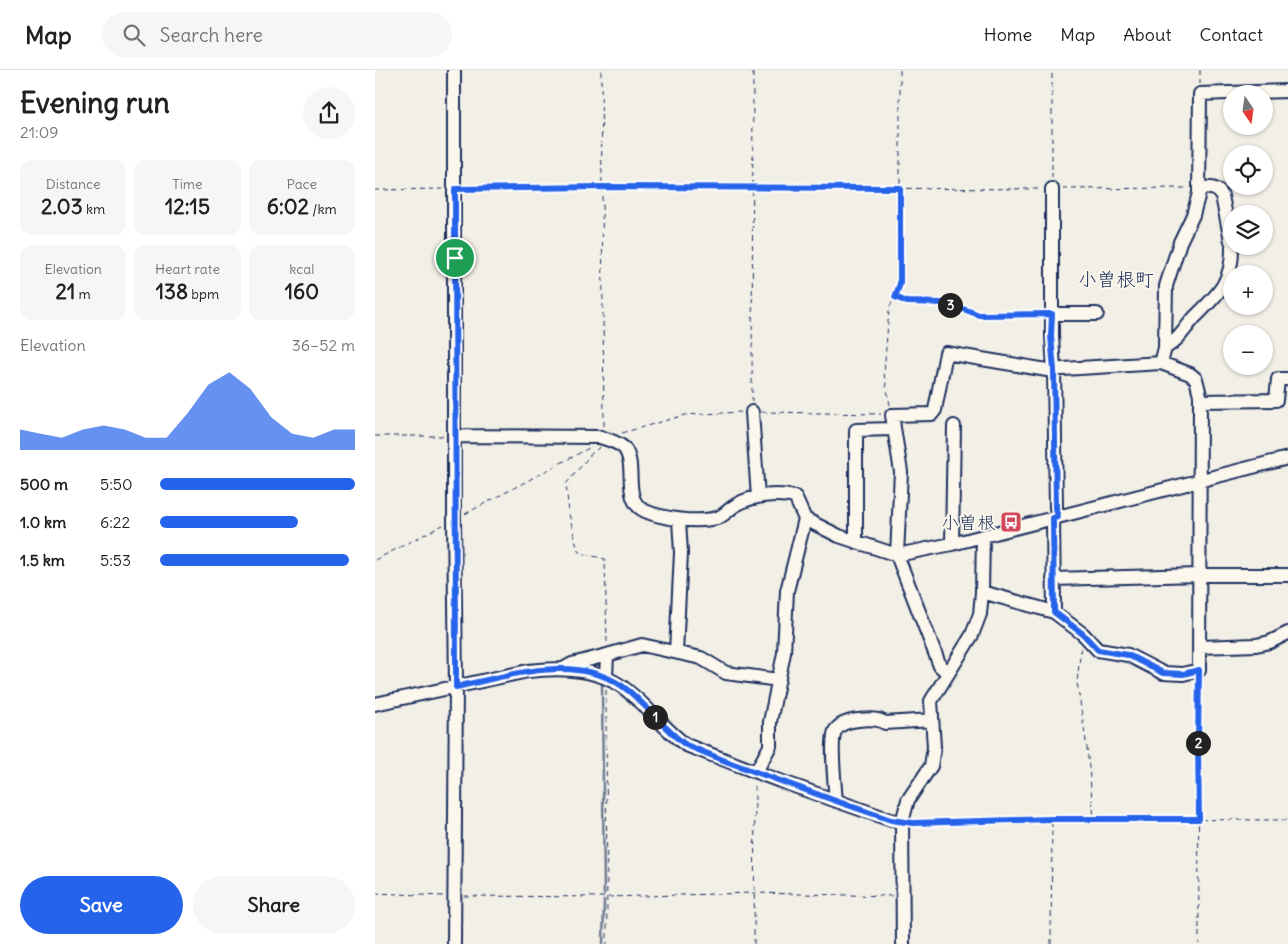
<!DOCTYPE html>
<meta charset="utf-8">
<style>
:root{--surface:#fff;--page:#f6f6f6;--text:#202124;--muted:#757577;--line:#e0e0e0;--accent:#2563eb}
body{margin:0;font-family:Delius,"Klee One",sans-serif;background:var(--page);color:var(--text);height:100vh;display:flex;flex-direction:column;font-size:19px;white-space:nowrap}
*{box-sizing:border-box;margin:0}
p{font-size:16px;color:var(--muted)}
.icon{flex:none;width:28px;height:28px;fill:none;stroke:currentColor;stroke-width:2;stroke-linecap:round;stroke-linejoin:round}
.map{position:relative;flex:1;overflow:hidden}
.side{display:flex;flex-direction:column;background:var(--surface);width:375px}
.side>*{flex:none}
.needle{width:32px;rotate:167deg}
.buttons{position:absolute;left:848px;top:15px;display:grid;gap:10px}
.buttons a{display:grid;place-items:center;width:50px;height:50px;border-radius:50%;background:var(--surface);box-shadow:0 1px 4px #0004;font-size:25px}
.pin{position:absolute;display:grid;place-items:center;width:42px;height:42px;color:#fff;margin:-21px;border:2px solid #fff;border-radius:50%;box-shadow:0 1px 5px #0007}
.km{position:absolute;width:25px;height:25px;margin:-12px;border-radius:50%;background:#222;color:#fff;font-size:14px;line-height:25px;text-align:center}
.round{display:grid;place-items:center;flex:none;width:52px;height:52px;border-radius:26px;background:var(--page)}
.headline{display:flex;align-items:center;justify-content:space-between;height:85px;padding:0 20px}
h1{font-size:28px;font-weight:800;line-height:38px}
.stats{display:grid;grid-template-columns:repeat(3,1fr);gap:8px;height:85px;padding:5px 20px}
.stats div{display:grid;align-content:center;border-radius:12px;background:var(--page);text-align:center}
.stats b{font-size:21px;font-weight:800}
.stats small{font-size:14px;font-weight:400}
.stats p{font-size:14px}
.chart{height:140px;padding:10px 20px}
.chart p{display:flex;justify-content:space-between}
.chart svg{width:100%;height:90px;margin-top:5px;fill:var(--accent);opacity:.7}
.primary-button{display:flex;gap:10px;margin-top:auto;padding:10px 20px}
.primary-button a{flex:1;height:58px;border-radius:30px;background:var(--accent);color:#fff;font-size:20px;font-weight:800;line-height:58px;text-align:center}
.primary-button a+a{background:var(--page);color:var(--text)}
ul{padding:0 20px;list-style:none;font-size:16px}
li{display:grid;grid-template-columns:80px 60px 1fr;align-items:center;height:38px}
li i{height:12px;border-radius:6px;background:var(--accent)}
header{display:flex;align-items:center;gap:30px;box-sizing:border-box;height:70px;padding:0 25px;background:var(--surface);border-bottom:1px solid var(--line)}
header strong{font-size:24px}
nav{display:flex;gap:28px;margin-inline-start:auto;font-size:18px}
.search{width:350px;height:45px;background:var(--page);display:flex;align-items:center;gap:12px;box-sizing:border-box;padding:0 18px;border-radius:28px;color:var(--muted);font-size:19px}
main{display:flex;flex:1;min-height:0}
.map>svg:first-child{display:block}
</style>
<header>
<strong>Map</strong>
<div class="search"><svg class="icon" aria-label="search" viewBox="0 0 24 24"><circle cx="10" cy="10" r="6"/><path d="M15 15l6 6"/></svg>Search here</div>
<nav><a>Home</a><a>Map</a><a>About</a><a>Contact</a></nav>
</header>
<main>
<section class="side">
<div class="headline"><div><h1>Evening run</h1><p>21:09</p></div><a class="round"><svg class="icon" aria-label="share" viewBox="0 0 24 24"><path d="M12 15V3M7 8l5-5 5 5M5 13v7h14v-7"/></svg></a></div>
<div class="stats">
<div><p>Distance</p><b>2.03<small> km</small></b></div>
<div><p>Time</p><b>12:15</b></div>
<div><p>Pace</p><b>6:02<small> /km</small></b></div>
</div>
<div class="stats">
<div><p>Elevation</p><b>21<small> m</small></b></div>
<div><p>Heart rate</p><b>138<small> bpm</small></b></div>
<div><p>kcal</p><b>160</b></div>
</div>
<div class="chart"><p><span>Elevation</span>36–52 m</p>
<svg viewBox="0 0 160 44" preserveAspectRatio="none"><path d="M0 44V34L10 36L20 38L30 34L40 32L50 34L60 38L70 38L80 26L90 12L100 6L110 14L120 28L130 36L140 38L150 34L160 34V44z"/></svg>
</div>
<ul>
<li><b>500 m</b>5:50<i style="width:100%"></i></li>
<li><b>1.0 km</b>6:22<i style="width:71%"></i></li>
<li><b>1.5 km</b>5:53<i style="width:97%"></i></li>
</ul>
<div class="primary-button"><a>Save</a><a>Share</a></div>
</section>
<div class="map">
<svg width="913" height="874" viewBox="0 0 913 874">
<rect width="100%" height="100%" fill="#f2efe6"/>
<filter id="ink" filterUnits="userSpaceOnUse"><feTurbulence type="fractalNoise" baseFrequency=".02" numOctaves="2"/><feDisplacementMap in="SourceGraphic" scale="10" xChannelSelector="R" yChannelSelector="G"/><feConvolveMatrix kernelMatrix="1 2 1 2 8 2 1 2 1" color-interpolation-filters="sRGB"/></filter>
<g filter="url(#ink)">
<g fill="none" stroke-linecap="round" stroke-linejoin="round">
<path stroke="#707b93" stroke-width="2.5" d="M 227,612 L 229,824
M 228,874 L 229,830"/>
<g stroke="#1b2f5e" stroke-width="16">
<path id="minor" d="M 79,0 L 79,449 L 81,617 L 79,874
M 825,118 C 834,118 842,116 847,126 L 856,171
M 677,119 L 677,266 L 679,300 L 681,438 L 683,447
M 677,244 L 722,244
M 790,278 C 805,269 809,259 820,247 C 843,224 858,212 857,176
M 786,293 L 790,278 L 791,216 L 805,172 L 818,145 L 824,123 L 825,24 L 913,21
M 825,331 L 901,330 L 903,309 L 913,309
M 377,342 L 383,427
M 79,366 L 225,367 C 232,369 243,372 249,378 C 263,395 246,430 270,441 C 288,449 322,453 342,448 C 349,446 355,438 361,435 C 377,425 402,423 420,427 L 430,449 L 464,466 L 522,485 L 577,474 L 913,388
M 678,448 L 679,542
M 481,472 L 481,360 L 519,359
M 577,474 L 579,356
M 678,509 L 824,505 L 913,505
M 825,577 L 881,575 L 895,572 L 913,563
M 301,582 L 306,483 L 304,450
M 188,599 L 197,594 L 232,585
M 573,603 L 565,596 L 522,485 L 526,402 L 517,345 L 557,344 L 560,340 L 571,283 L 672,300 L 786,293 L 815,304 L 821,309 L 825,325 L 824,600 L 808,604 L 788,603 L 753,585 L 723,580 L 708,564 L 679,542 L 607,522
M 231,607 L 232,585 L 267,575 L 326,588 L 351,603 L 404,610
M 0,634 L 153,601 C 188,597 227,598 255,623 C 275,639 290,660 311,675 L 405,711 L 516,750 L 527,752
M 381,702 L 395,676 L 395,652 L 409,583 L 412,521 L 430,449
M 461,731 C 460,718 455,671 460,661 C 465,653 474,651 483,650 C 492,649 503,648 510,653 L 557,650
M 528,874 L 527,752 L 533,730 L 556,696 L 559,677 L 556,631 L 597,565 L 605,544 L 607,522 L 608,466"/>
</g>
<path stroke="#1b2f5e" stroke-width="1" stroke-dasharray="5 4" stroke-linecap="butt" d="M 226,0 L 229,357
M 825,0 L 825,14
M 677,108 L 677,0
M 91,119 L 227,117 L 667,119
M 688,119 L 814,118
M 0,120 L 69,119
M 521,227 L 532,232 L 568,233 L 591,240 L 603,245 L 666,244
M 377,332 L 378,0
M 515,335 L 509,304 L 514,239 L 525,214 L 525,0
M 387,342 L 506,344
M 247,363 L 310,345 L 366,342
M 0,366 L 69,366
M 225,377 L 217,383 L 191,414 L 194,444 L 203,481 L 206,483 L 230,489 L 232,573
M 90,444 L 214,378
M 0,490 L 68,455
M 706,578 L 702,612 L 712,678 L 719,748
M 823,610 L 824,874
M 231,620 L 232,874
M 538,753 L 677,749 L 913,750
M 0,823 L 68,826
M 89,826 L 232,827 L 379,823 L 518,826
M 379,874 L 380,712
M 676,874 L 677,750"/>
<use href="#minor" stroke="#fbf7ec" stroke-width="12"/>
</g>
</g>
<g fill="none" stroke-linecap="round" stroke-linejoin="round" filter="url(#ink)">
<g stroke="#fff" stroke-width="10">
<path id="route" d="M 227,117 L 525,118 L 525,214 L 520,227 L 532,232 L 568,233 L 591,240 L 604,245 L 677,244 L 676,266 L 679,300 L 681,438 L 683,447 L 678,448 L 679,542 L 708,564 L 723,580 L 753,585 L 788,603 L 808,604 L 824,600 L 823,674 L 824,749 L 677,749 L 538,753 L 516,750 L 461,731 L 353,692 L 311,675 C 290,660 275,639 255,622 C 207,581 136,605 81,617 L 80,119 Z"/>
</g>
<use href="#route" stroke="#2563eb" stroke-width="6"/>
</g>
<defs>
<g id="bus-square" transform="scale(1.125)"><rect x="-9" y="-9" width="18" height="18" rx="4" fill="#d1495b" stroke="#fbf7ec"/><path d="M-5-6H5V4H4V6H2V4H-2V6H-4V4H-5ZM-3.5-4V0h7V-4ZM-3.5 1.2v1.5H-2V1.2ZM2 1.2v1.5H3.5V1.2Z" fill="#fff"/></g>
</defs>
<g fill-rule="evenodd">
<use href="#bus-square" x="636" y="452"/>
</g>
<g text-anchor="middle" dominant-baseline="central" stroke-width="4" stroke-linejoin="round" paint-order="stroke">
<g font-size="18" fill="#1b2f5e" stroke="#fbf7ec" text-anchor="end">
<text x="620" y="452">小曽根</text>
</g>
<g font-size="19" fill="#1b2f5e" stroke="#fbf7ec">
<text x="741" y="209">小曽根町</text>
</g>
</g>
</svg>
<div class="buttons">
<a><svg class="needle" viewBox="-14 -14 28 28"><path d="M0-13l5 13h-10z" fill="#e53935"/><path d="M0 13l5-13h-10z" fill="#757577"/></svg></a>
<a><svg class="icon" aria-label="locate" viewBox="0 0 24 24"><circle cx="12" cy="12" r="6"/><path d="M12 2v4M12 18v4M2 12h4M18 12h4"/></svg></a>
<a><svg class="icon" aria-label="layers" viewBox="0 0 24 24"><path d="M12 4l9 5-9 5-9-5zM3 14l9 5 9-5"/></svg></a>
<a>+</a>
<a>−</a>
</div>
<div class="pin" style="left:80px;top:188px;background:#1e9e55"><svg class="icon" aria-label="arrive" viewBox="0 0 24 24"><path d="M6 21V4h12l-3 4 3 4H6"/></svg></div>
<b class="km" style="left:280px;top:647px">1</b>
<b class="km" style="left:823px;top:673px">2</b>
<b class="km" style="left:575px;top:235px">3</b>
</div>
</main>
